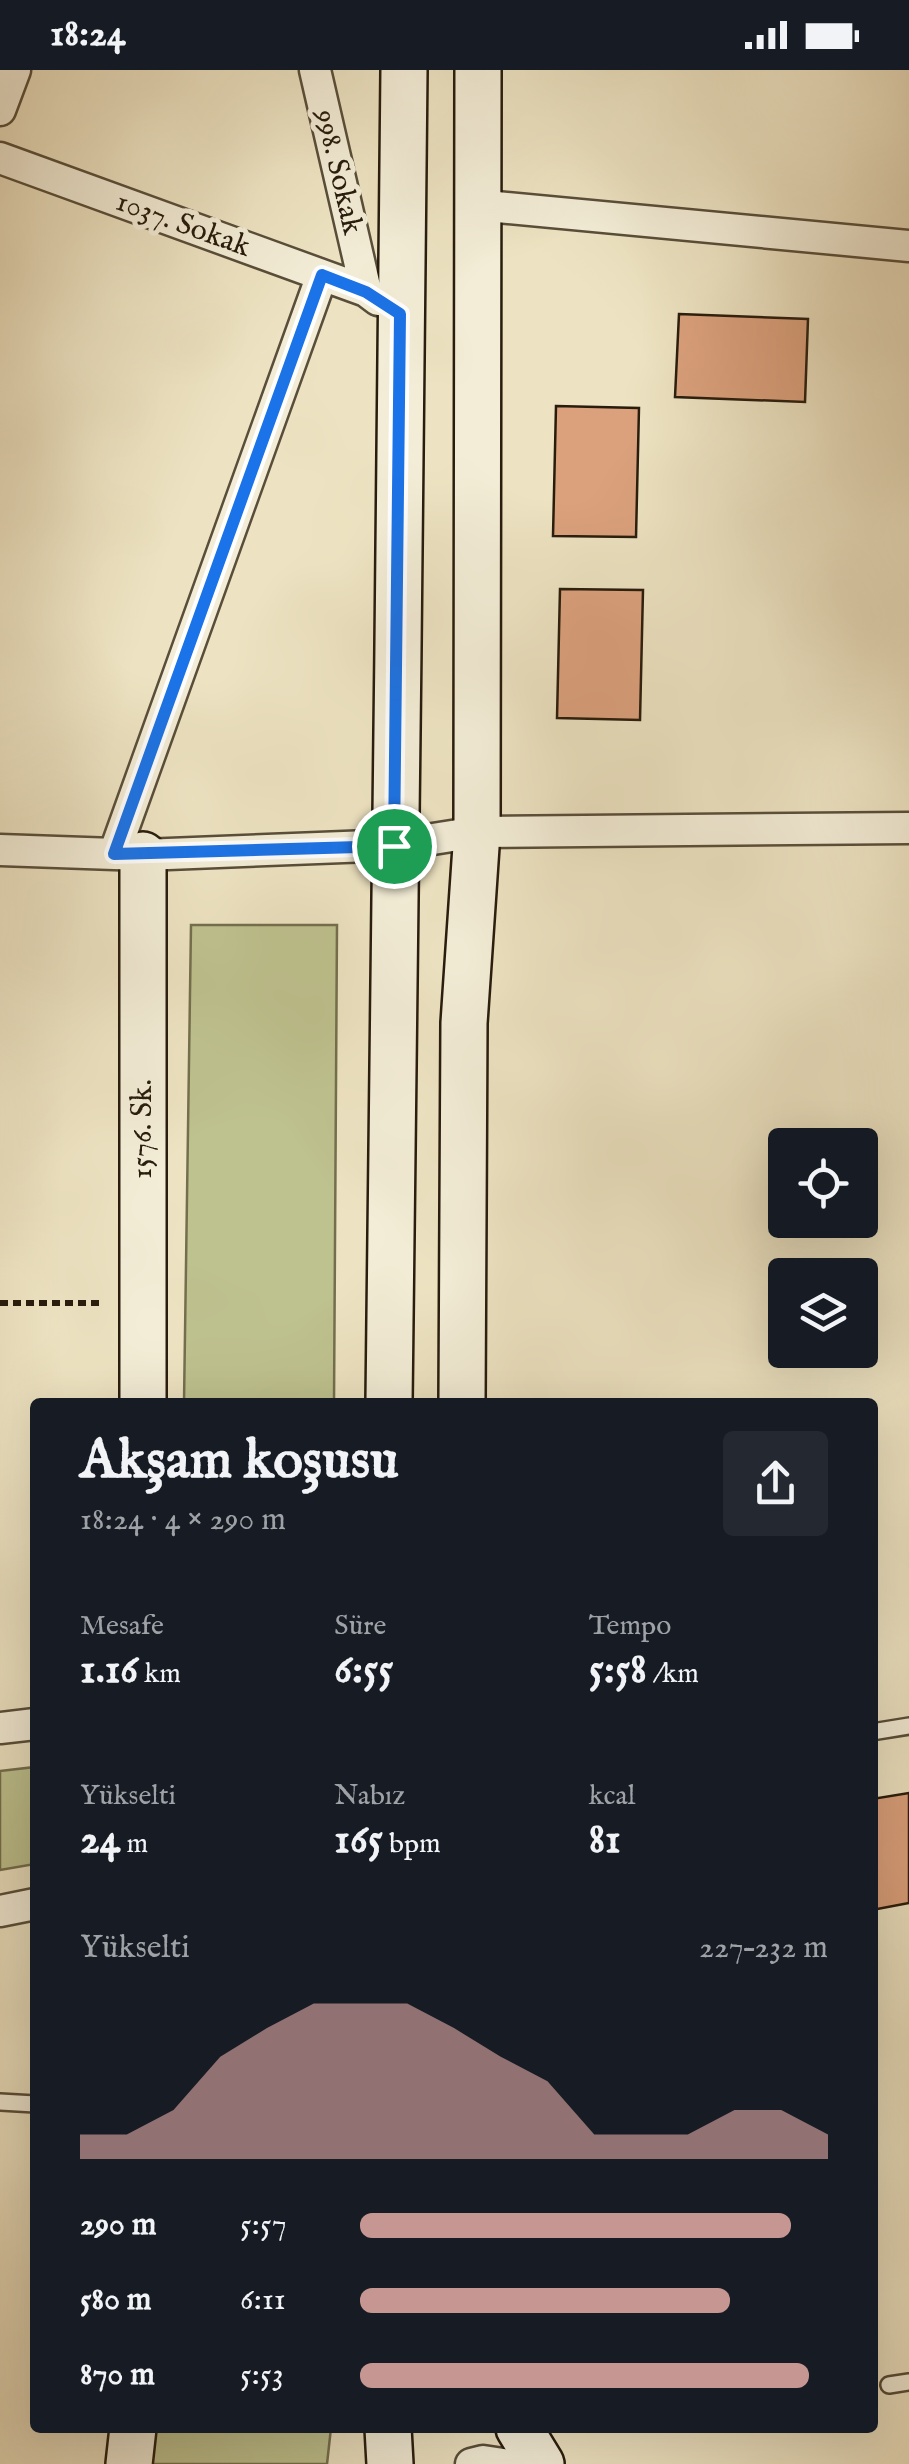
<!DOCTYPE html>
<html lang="tr">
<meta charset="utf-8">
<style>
:root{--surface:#171b24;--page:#242831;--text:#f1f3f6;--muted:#9ea1a6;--accent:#c59692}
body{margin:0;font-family:"IM FELL English",serif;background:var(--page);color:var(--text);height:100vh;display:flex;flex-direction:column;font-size:38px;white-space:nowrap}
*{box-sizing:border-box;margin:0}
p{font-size:32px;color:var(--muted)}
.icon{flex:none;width:55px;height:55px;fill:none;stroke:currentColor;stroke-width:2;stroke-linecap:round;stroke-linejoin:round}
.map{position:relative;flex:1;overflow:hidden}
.side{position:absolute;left:30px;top:1328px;width:848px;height:1035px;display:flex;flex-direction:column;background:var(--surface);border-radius:10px;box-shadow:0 10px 40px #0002}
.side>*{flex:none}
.tools{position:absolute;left:768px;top:1058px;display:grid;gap:20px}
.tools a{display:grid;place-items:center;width:110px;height:110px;border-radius:10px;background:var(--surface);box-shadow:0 10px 40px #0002;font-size:50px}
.pin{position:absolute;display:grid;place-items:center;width:85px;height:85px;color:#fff;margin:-42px;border:5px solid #fff;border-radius:50%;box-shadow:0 2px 10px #0007}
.round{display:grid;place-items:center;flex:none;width:105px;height:105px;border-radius:10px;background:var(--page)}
.overview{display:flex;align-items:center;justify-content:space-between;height:170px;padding:0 50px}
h1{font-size:55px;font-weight:800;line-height:75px}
.figures{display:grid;grid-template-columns:repeat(3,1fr);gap:15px;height:170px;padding:10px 50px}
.figures div{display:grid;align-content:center}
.figures b{font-size:42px;font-weight:800}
.figures small{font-size:28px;font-weight:400}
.figures p{font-size:28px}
.chart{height:280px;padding:20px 50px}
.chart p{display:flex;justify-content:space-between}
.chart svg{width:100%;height:180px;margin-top:10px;fill:var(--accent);opacity:.7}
ul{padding:0 50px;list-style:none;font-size:32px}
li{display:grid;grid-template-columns:160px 120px 1fr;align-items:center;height:75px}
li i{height:25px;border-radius:12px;background:var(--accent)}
.status{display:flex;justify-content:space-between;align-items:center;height:70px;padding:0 50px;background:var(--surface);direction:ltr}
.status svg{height:28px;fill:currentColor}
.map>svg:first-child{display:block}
</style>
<div class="status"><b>18:24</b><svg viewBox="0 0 49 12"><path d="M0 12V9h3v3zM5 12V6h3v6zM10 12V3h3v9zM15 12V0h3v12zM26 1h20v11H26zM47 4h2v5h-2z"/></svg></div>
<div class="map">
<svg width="909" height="2394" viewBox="0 0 909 2394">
<rect width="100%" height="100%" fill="#ede3c2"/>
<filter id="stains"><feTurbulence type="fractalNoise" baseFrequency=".002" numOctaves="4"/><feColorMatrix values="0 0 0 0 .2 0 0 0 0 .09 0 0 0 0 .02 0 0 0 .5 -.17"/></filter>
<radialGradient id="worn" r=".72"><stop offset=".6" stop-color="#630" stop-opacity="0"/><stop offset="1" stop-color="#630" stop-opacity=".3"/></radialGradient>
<path fill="#bec28f" stroke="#736f4e" stroke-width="2.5" d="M 191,855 L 337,855 L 334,1332 L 184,1332 Z
M 35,1697 L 35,1794 L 0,1800 L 0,1701 Z
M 148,2358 L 331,2358 L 327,2394 L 143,2394 Z"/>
<path fill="#dba17d" stroke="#281c0d" stroke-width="2.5" d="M 679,244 L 808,249 L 805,332 L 675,327 Z
M 556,336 L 639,338 L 636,467 L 553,466 Z
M 560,519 L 643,520 L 640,650 L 557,648 Z
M 909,1723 L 909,1833 L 872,1840 L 872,1729 Z"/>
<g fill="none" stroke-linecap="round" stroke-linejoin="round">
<g stroke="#594e3a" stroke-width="20">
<path id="lane" d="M 872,1662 L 909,1656
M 0,2032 L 35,2034
M 889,2315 L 909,2312"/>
</g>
<g stroke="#594e3a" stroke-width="35">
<path id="street" d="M 315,0 L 366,221 L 378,230
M 0,40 L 15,0
M 0,88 L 366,221
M 476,135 L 909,176
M 0,780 L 143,785 L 395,775 L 477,762 L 909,758
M 114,784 L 322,205
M 0,1658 L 35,1654
M 0,1841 L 35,1834
M 471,2394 L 483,2391 L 503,2394"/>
</g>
<g stroke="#281c0d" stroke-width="50">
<path id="secondary" d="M 143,1332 L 143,785
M 389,1332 C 398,888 397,444 404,0
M 462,1332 L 464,953 L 477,762 L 478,0
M 388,2358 L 390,2394
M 519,2358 L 541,2394
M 129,2394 L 133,2358"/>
</g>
<path stroke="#281c0d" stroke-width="6" stroke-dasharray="8 5" stroke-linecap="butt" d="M 0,1233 L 104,1233"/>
<use href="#lane" stroke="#f3edd7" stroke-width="15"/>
<use href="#street" stroke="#f3edd7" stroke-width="30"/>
<use href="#secondary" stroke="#f3edd7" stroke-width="45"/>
</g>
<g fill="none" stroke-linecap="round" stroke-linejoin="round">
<g stroke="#fff" stroke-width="20">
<path id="route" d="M 322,205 L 366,222 L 400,244 L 394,776 L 114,784 Z"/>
</g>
<use href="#route" stroke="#1a73e8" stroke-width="12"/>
</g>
<g text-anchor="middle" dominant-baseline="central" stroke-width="10" stroke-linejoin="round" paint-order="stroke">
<g font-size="30" fill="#281c0d" stroke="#f3edd7">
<text transform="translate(338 102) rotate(77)">998. Sokak</text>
<text transform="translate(183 155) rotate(20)">1037. Sokak</text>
<text transform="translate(143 1059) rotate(-90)">1576. Sk.</text>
</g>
</g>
<rect width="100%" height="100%" filter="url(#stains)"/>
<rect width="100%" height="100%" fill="url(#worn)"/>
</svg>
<div class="tools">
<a><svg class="icon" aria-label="locate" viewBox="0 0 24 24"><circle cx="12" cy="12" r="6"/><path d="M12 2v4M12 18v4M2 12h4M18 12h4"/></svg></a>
<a><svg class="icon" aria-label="layers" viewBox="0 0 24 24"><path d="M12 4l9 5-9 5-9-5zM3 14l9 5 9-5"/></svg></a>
</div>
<div class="pin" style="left:394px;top:776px;background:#1e9e55"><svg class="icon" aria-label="arrive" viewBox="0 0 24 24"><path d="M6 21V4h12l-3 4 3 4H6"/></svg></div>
<section class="side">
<div class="overview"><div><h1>Akşam koşusu</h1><p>18:24 · 4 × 290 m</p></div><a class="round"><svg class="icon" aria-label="share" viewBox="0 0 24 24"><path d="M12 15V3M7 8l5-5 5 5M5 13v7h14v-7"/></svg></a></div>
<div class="figures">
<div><p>Mesafe</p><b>1.16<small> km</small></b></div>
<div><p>Süre</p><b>6:55</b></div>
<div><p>Tempo</p><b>5:58<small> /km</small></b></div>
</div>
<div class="figures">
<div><p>Yükselti</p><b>24<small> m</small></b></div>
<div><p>Nabız</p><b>165<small> bpm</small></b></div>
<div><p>kcal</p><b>81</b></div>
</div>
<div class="chart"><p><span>Yükselti</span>227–232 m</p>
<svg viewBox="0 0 160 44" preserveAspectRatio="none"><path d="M0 44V38L10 38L20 32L30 19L40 12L50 6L60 6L70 6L80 12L90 19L100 25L110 38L120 38L130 38L140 32L150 32L160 38V44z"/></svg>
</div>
<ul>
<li><b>290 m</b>5:57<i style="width:92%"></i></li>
<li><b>580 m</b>6:11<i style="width:79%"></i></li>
<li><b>870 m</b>5:53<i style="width:96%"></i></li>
</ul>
</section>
</div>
